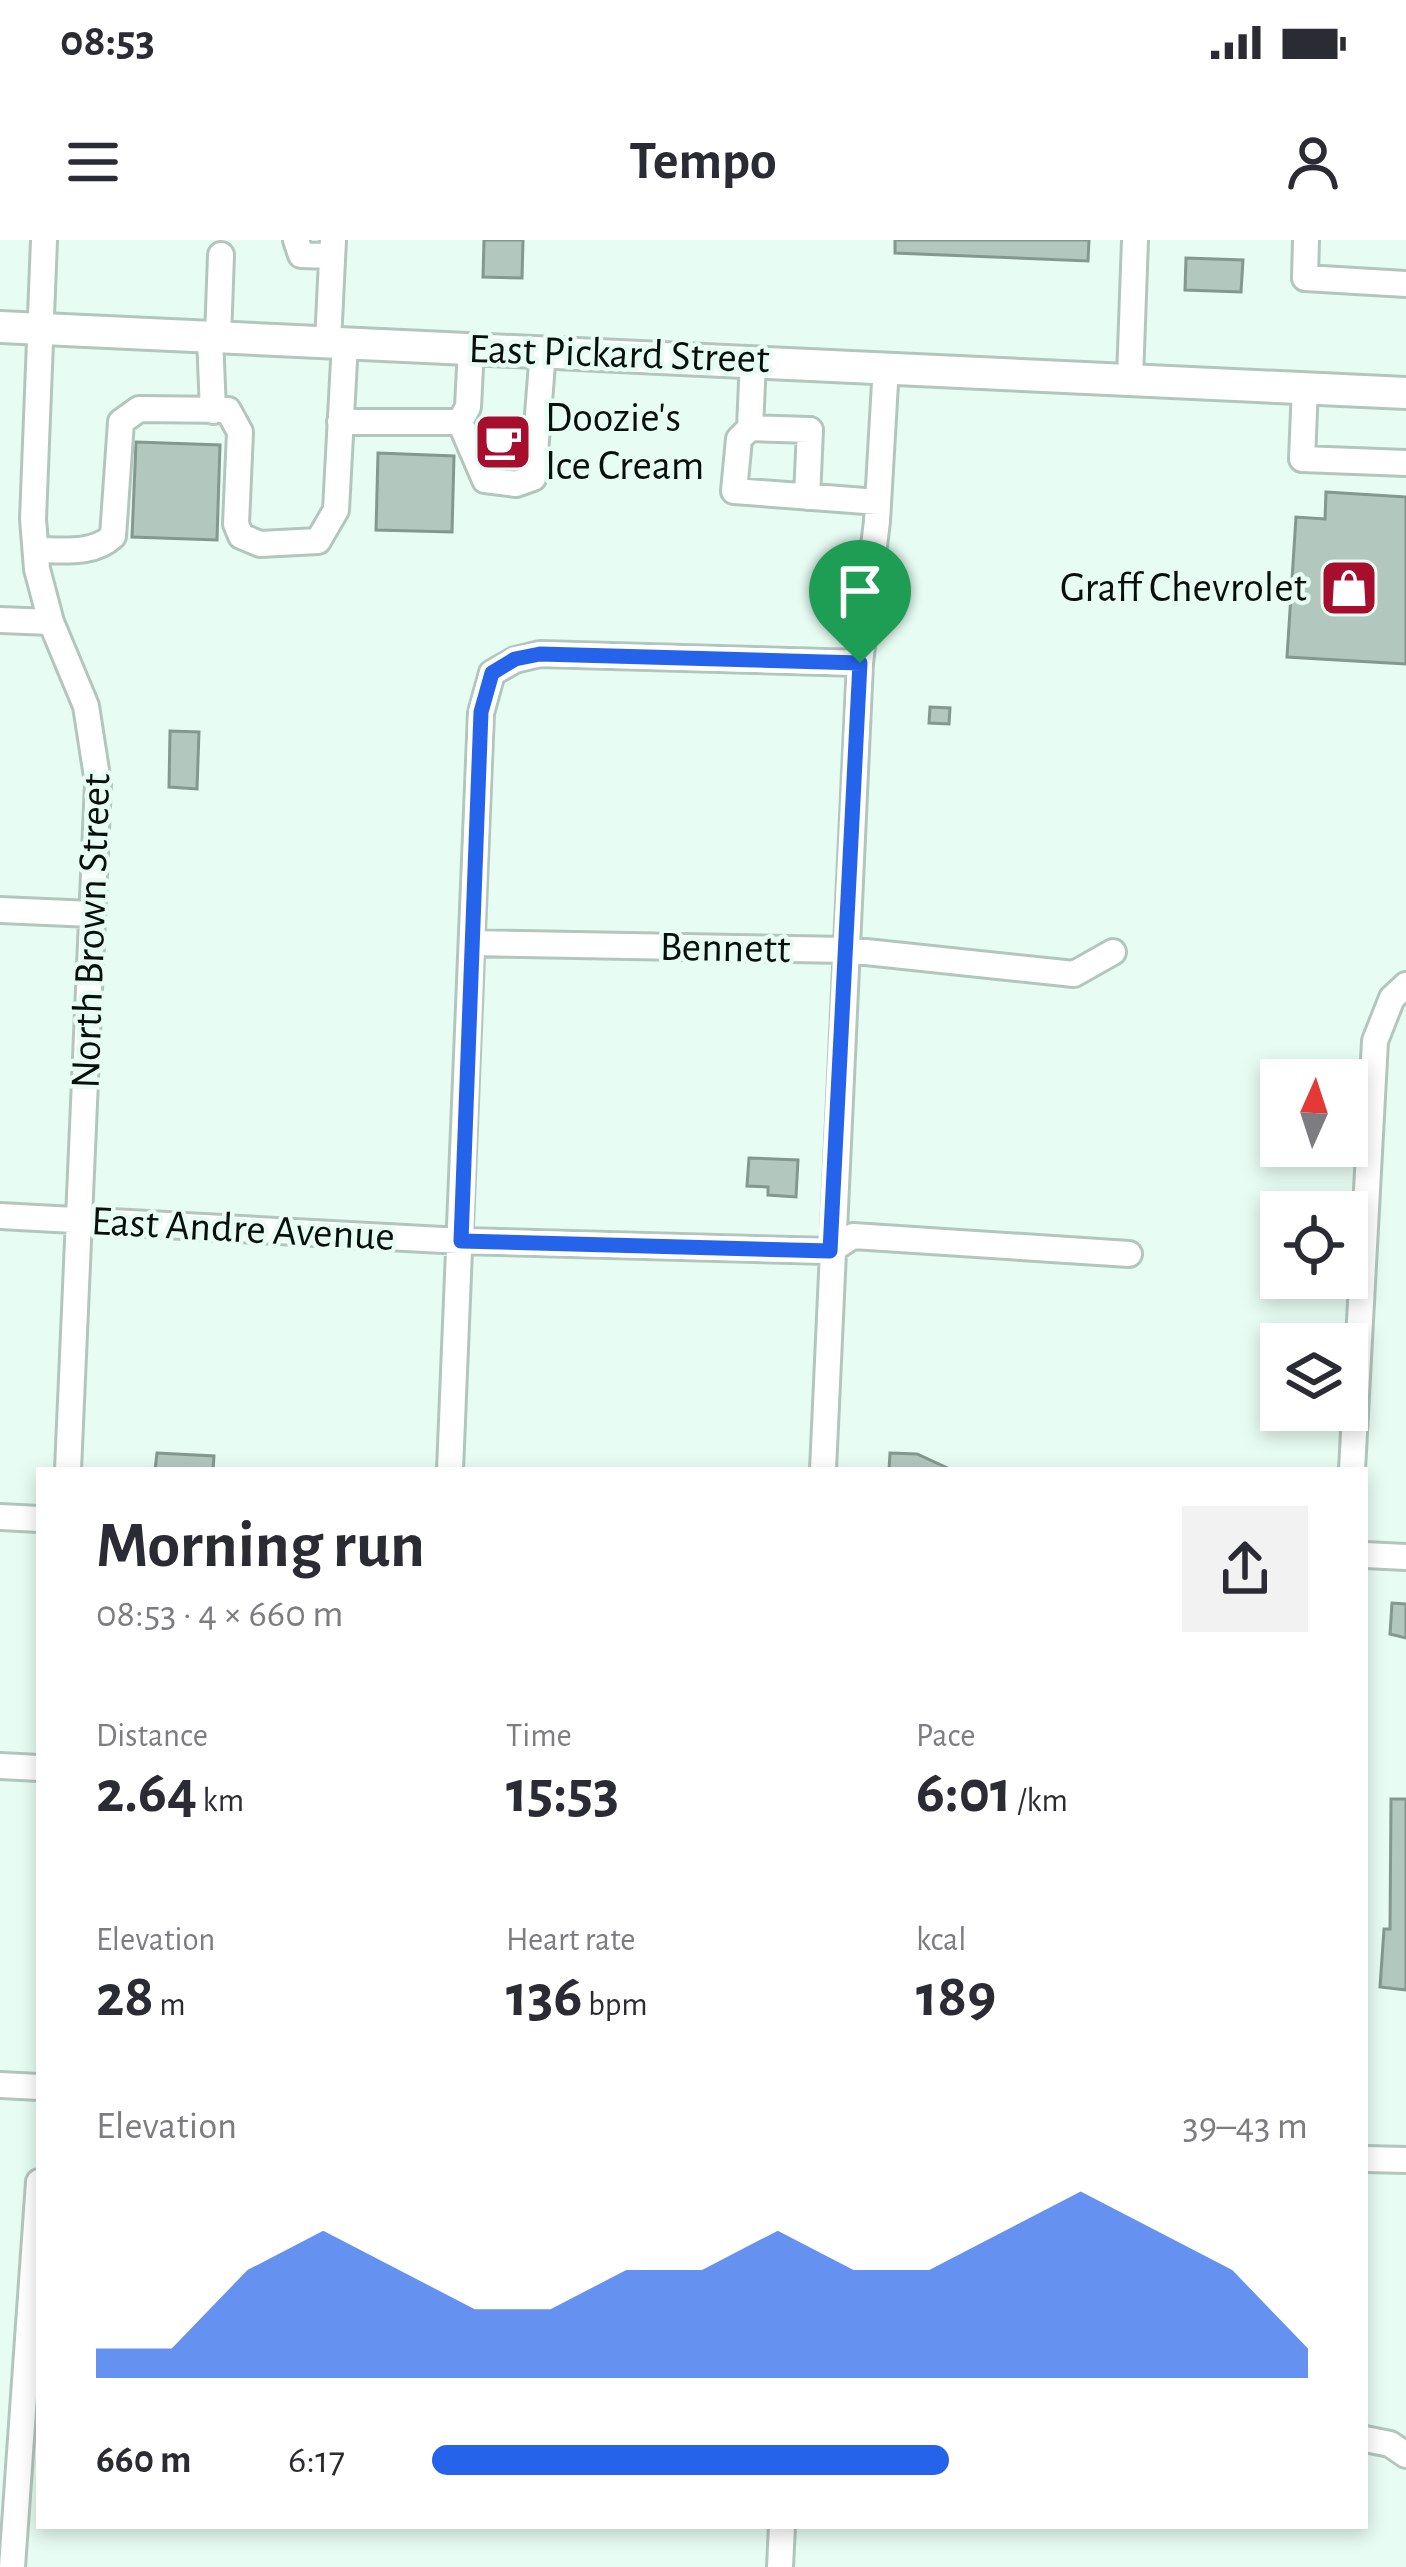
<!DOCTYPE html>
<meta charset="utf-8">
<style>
:root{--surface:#fff;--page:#f2f2f3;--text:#2b2b33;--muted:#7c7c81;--accent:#2563eb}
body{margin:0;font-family:"Alegreya Sans",sans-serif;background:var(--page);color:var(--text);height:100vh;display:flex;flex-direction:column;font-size:45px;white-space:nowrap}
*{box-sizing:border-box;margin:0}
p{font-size:39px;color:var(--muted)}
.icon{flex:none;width:66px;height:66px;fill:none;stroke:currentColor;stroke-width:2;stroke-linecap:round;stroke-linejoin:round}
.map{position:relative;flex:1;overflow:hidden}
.side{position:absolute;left:36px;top:1227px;width:1332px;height:1062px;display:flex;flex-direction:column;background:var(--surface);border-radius:0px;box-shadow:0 6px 18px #0003}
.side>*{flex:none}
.needle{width:78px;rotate:3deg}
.controls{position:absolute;left:1260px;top:819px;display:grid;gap:24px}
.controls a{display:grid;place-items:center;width:108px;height:108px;border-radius:0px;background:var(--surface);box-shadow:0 6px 18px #0003;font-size:60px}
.pin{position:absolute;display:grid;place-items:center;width:102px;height:102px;color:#fff;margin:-123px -51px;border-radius:50% 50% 50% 0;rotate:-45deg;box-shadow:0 0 12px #0007}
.pin .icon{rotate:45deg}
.round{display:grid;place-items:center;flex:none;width:126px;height:126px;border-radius:0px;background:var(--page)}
.overview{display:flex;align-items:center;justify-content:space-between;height:204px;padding:0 60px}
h1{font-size:66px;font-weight:600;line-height:90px}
.stats{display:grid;grid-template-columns:repeat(3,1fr);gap:18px;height:204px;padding:12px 60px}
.stats div{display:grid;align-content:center}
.stats b{font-size:60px;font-weight:600}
.stats small{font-size:33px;font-weight:400}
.stats p{font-size:33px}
.chart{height:336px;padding:24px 60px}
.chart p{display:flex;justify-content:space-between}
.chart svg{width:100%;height:216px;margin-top:12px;fill:var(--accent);opacity:.7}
ul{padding:0 60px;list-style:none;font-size:39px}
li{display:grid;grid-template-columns:192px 144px 1fr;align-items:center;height:90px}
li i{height:30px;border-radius:15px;background:var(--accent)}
.status{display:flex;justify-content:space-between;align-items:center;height:84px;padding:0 60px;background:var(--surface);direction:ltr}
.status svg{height:33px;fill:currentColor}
header{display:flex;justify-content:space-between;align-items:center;height:156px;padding:0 60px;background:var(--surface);font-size:54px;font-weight:600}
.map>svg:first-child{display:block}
</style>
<div class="status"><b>08:53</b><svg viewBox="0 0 49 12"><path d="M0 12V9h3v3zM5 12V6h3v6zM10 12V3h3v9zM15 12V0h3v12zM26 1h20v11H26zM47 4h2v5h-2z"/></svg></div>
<header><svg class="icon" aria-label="menu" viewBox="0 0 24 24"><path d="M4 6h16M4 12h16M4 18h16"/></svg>Tempo<svg class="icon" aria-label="person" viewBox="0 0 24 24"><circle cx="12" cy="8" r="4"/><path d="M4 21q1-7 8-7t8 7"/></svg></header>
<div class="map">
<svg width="1406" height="2327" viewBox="0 0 1406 2327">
<rect width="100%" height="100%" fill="#e7fcf3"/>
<path fill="#b2c7be" stroke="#849890" stroke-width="3" d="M 484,0 L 523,0 L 522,38 L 483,37 Z
M 895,0 L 1089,0 L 1088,21 L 895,13 Z
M 1186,18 L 1243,20 L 1241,52 L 1185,50 Z
M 492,183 L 513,185 L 511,225 L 496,224 Z
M 136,202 L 220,205 L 217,300 L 132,297 Z
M 378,213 L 454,216 L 452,292 L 376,290 Z
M 1326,252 L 1406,257 L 1406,424 L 1287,417 L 1296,277 L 1325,279 Z
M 930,467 L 950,468 L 949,484 L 929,483 Z
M 170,491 L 199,492 L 197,549 L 169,547 Z
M 749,918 L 798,920 L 796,957 L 768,955 L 768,947 L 747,946 Z
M 157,1213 L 214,1216 L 213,1230 L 155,1230 Z
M 890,1213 L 917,1214 L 952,1230 L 889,1230 Z
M 1392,1363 L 1406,1364 L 1406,1398 L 1390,1394 Z
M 1391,1559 L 1406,1559 L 1406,1750 L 1380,1747 L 1384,1689 L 1390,1689 Z"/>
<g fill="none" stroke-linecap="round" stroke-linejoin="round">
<g stroke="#b2c6be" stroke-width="30">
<path id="minor" d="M 44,0 L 33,279 L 37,329 L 51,382 L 86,466 L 98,543 L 68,1230
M 296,0 L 301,15 L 332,16
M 1306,0 L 1305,38 L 1406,44
M 210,97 L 213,171
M 218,97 L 221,15
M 328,102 L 333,0
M 753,120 L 750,188 L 739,199 L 734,251 L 878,262
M 1130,138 L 1135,0
M 1305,147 L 1302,219 L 1406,223
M 340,182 L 460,182 L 468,167 L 471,108
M 460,182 L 485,240 L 516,244 L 533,238 L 543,111
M 750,188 L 810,190 L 807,257
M 36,310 C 62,310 93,315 113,296 L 121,182 L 139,169 L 228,170 L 240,192 L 236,284 L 241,296 L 260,304 L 318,301 L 336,270 L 345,102
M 0,380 L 51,382
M 0,670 L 92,674
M 473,703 L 847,710 L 1074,734 L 1113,712
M 0,976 L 461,1001 L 830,1011 L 853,996 L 1129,1014
M 450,1230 L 481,473 L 492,433 L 515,420 L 540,414 L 860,423
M 823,1230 L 860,423 L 877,281 L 886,126
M 1352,1230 L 1375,801 L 1392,758 L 1406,745
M 0,1277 L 39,1279
M 1365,1315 L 1406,1317
M 0,1526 L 39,1528
M 0,1845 L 39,1847
M 1365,1919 L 1406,1920
M 1365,2199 L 1390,2204 L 1406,2215
M 12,2327 L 39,1942
M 780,2327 L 782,2286"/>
</g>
<g stroke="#b2c6be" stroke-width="36">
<path id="major" d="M 0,87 L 1406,153"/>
</g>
<use href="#minor" stroke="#fff" stroke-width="24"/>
<use href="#major" stroke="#fff" stroke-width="30"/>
</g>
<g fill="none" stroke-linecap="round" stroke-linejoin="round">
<g stroke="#fff" stroke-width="24">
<path id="route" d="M 540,414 L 860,423 L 830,1011 L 461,1001 L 481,472 L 492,433 L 515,419 Z"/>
</g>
<use href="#route" stroke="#2563eb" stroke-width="15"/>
</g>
<defs>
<g id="cafe-square" transform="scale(3)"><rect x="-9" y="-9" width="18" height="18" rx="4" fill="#a70e2e" stroke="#e7fcf3"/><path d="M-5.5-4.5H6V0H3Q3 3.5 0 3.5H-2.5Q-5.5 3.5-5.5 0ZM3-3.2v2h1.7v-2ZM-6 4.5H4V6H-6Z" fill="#fff"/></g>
<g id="shop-square" transform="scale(3)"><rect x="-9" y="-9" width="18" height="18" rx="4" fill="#a70e2e" stroke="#e7fcf3"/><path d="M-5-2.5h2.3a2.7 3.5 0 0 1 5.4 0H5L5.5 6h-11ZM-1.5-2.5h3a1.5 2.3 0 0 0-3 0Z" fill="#fff"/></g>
</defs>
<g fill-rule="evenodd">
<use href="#cafe-square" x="503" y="202"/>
<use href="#shop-square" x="1349" y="348"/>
</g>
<g text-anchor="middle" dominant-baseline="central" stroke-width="9" stroke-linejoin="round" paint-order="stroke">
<g font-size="42" fill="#080f0c" stroke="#e7fcf3">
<text transform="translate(619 114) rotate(2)">East Pickard Street</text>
<text transform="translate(91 691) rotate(-88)">North Brown Street</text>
<text transform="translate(725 708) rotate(1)">Bennett</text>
<text transform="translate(243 989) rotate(3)">East Andre Avenue</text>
</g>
<g font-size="42" fill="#080f0c" stroke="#e7fcf3" text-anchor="start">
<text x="545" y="178">Doozie's<tspan x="545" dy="48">Ice Cream</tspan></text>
<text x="1307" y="348" text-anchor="end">Graff Chevrolet</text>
</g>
</g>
</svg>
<div class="controls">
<a><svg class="needle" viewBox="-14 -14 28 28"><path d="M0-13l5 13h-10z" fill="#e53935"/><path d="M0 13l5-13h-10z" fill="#7c7c81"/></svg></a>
<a><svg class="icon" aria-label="locate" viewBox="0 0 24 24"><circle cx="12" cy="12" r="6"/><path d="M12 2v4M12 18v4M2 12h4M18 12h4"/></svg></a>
<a><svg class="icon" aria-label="layers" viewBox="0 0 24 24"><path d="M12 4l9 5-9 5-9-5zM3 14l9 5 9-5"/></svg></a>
</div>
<div class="pin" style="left:860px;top:423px;background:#1e9e55"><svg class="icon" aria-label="arrive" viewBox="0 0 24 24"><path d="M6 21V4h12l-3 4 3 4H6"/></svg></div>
<section class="side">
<div class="overview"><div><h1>Morning run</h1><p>08:53 · 4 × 660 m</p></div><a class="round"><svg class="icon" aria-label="share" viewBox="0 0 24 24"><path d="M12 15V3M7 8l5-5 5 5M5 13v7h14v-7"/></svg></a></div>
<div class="stats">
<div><p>Distance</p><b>2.64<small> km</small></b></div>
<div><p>Time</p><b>15:53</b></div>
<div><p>Pace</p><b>6:01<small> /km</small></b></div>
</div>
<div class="stats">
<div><p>Elevation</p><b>28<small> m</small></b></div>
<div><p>Heart rate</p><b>136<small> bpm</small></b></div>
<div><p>kcal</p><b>189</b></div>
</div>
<div class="chart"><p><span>Elevation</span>39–43 m</p>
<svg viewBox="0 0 160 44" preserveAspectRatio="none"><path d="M0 44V38L10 38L20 22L30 14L40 22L50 30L60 30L70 22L80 22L90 14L100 22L110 22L120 14L130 6L140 14L150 22L160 38V44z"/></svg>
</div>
<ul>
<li><b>660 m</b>6:17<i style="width:59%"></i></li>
</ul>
</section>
</div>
